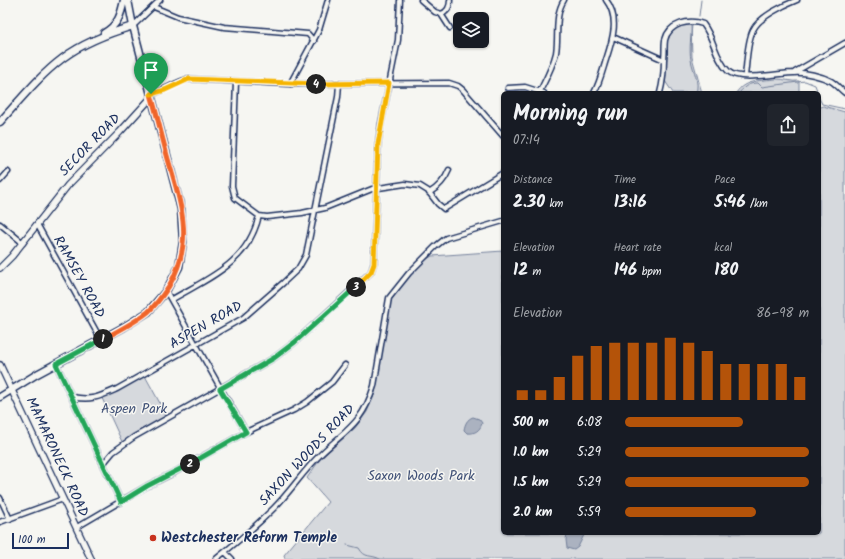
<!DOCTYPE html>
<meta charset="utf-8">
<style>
:root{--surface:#171b24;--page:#20242c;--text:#f1f3f6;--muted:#9ea1a6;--accent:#b45309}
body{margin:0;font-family:Kalam,sans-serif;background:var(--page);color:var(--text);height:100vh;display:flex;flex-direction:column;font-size:15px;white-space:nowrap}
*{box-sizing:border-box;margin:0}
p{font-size:13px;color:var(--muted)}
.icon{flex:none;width:22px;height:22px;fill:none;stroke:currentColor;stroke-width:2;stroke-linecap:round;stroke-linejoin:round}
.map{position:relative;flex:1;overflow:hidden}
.sheet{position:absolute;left:501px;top:91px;width:320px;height:444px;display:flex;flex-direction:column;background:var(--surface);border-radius:6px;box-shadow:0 1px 3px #0004}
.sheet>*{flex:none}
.controls{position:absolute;left:453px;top:12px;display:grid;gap:8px}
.controls a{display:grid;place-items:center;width:36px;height:36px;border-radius:6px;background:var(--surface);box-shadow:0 1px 3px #0004;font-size:20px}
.scale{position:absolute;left:12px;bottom:10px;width:57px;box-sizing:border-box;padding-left:4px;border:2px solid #1b2f5e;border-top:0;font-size:11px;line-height:14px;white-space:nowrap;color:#1b2f5e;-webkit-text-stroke:3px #f6f6f2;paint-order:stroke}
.pin{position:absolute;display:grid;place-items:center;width:34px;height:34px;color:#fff;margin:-41px -17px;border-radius:50% 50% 50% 0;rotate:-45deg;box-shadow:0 0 4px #0007}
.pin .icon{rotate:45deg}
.km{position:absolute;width:20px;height:20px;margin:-10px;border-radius:50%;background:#222;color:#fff;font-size:11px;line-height:20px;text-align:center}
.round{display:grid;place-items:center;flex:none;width:42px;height:42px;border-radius:6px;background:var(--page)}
.summary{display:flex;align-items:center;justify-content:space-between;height:68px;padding:0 12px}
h1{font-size:22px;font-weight:800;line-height:30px}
.figures{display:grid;grid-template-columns:repeat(3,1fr);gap:6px;height:68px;padding:4px 12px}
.figures div{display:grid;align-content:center}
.figures b{font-size:17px;font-weight:800}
.figures small{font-size:11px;font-weight:400}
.figures p{font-size:11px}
.chart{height:112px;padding:8px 12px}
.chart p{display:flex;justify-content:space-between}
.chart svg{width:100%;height:72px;margin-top:4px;stroke:var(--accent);stroke-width:6}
ul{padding:0 12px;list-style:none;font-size:13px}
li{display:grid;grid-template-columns:64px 48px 1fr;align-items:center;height:30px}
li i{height:10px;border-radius:5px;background:var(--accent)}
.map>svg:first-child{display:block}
</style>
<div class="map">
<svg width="845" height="559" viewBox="0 0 845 559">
<rect width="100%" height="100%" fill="#f6f6f2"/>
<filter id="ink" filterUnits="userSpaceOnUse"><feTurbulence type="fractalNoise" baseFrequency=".025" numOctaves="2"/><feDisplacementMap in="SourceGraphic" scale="8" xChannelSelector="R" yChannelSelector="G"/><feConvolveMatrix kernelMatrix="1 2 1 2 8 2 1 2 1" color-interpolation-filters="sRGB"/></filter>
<g filter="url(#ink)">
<path fill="#d6d9dd" stroke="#78849e" d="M 691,23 L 692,57 L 702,93 L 673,93 L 665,81 L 663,47 L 672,32 L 683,24 Z
M 776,79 C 785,79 791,82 799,81 L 799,93 L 736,93 C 745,79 761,81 776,79 Z
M 823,106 L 845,112 L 845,559 L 285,559 L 284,555 L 328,502 L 307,478 L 321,458 L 355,428 L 367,412 L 375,393 L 390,302 L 403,283 L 427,259 L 432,256 L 503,251 L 503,533 L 819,533 L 819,108 Z
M 144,374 L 168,418 L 123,444 L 101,396 Z"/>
<path fill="#abb2c0" stroke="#717e99" d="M 473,417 L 479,419 L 482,423 C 480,431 474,434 467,433 L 464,430 C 465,424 467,419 473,417 Z
M 567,533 L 585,533 L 578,547 L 574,550 L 567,548 L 566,540 Z"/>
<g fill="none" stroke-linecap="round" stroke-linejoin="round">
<path stroke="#717e99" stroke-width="1" d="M 699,16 L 701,0
M 692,25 C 691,37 689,48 691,60 C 693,71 700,82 696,93
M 739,93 C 745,86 749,83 758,83 L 762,87 L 805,81 L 815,85 L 818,93
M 819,98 L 822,104 L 845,109
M 347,545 L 359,548 C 365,559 371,554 380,559"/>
<g stroke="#1b2f5e" stroke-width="7">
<path id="minor" d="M 421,0 L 435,12 L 441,14 L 450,28
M 154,7 L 178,17 L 224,27 L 308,34 L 314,41
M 441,14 C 448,12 450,7 450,0
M 133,26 L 160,0
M 613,37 L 664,60
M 795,72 L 845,43
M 745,76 C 747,62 747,42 753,30 C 759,17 784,5 797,0
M 236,82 L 232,186 L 235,198 L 259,216 L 267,217 L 302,213 L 325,208 L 372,189 L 405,184 L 420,186 L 428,191 L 438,204 L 444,209 L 503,173
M 290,84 L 319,30 L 328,0
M 508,88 L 525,87 L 544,93
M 540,91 C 546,79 553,66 556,53 C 559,35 554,16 564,0
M 594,93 C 599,84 602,73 605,63 C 611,44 621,19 606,0
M 660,93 C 663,82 664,70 664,59 C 665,53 664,46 665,40 C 669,23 689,19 703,24 C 714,38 715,58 728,71 C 738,82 780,73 794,73 C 805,72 821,76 831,81 C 836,84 840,89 845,93
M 151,94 C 164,91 175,82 189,79 L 290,84 L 449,83 L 458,86 L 463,90 L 503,136
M 0,181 L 8,172
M 429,193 C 439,187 445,180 449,170
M 0,224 L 23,243
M 37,224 L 101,340
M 166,291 L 221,389 L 246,432
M 171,300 C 210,277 247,264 259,216
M 56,364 L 121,502
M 72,397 C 91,401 99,397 117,389 L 243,318 L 283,283 L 298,269 L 306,255 L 338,97 L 339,84
M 103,464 L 113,452 L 134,437 L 274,358 L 295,342 L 371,272 L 374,263 L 378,144 L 381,124 L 398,40 L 400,0
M 0,498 L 10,519
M 0,522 L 63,499
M 77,527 L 147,486 L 175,472 L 246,432 L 294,410 L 307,402 L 332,382 L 345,365
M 225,552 L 232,559
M 216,559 C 236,543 256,526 274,508 C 290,492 302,473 318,457 C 345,430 362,425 374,386 L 389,298 L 409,273 L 436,246 L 446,238 L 503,221"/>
</g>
<g stroke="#1b2f5e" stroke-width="8">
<path id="tertiary" d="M 0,268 L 12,256 L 68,185 L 120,132 L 149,100 L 151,94
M 0,365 L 91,559"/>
</g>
<g stroke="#1b2f5e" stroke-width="9">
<path id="secondary" d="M 104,33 C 118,25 121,15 124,0
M 0,122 C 20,100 39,76 63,58 C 83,43 109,33 133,26
M 0,397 L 37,374 L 124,327 L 148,312 L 166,291 L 179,267 L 183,242 L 181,209 L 133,26 L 128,0"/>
</g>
<use href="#minor" stroke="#f6f6f2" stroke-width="4"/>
<use href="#tertiary" stroke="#f6f6f2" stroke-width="5.5"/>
<use href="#secondary" stroke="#f6f6f2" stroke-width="6"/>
</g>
</g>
<g fill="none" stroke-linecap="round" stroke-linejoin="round" filter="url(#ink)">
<g stroke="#fff" stroke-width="8">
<path id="split-1" d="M 103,339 C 118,331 134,323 148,312 C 156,305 163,295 169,286 C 195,241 181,205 168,159 C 162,137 157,115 151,94"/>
</g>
<g stroke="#fff" stroke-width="8">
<path id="split-2" d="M 103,339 L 56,364 L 121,502 L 147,486 L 190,464"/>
</g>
<g stroke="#fff" stroke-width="8">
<path id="split-3" d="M 190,464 L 246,432 L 220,389 L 274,358 L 295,342 L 356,287"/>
</g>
<g stroke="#fff" stroke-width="8">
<path id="split-4" d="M 316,84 L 389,83 L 378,144 L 374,264 L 371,272 L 356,287"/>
</g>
<g stroke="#fff" stroke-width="8">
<path id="split-5" d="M 151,94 L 165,90 L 189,79 L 316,84"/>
</g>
<use href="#split-1" stroke="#f0652b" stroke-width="5"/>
<use href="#split-2" stroke="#22a559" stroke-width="5"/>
<use href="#split-3" stroke="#22a559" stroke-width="5"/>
<use href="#split-4" stroke="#f5b400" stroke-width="5"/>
<use href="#split-5" stroke="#f5b400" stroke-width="5"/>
</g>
<circle fill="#c8321e" stroke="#f6f6f2" stroke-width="1.5" cx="153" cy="538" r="4"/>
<g text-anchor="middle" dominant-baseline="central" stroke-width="3" stroke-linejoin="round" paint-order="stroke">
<g font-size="14" fill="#1b2f5e" stroke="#f6f6f2">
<text transform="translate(90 145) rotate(-46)">SECOR ROAD</text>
<text transform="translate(79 277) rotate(61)">RAMSEY ROAD</text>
<text transform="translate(206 325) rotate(-30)">ASPEN ROAD</text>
<text transform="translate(307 455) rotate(-47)">SAXON WOODS ROAD</text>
<text transform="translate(57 457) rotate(65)">MAMARONECK ROAD</text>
</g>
<g font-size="14" fill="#405177" stroke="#f6f6f2">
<text x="134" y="409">Aspen Park</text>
<text x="421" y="476">Saxon Woods Park</text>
</g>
<g font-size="14" font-weight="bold" fill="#1b2f5e" stroke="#f6f6f2" text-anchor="start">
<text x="161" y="538">Westchester Reform Temple</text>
</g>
</g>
</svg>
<div class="controls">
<a><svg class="icon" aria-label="layers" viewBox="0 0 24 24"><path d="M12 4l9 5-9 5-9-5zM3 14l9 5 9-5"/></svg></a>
</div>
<div class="scale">100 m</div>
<div class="pin" style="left:151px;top:94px;background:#1e9e55"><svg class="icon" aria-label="arrive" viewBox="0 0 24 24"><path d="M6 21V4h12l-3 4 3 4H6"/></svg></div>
<b class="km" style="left:103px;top:339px">1</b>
<b class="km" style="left:190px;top:464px">2</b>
<b class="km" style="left:356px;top:287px">3</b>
<b class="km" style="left:316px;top:84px">4</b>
<section class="sheet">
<div class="summary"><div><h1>Morning run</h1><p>07:14</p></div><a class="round"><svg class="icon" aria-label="share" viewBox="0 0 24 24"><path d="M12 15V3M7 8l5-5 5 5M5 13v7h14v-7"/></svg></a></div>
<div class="figures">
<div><p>Distance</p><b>2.30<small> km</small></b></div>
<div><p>Time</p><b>13:16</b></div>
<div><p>Pace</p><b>5:46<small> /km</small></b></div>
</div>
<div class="figures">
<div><p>Elevation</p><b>12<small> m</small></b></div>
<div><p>Heart rate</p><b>146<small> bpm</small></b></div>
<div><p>kcal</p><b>180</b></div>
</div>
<div class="chart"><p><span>Elevation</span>86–98 m</p>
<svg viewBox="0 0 160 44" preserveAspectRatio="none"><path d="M5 44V38M15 44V38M25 44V30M35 44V17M45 44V11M55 44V9M65 44V9M75 44V9M85 44V6M95 44V9M105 44V14M115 44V22M125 44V22M135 44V22M145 44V22M155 44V30"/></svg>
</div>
<ul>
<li><b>500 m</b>6:08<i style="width:64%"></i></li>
<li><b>1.0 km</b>5:29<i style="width:100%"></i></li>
<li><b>1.5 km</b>5:29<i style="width:100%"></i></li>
<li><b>2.0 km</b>5:59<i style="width:71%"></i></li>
</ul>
</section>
</div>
